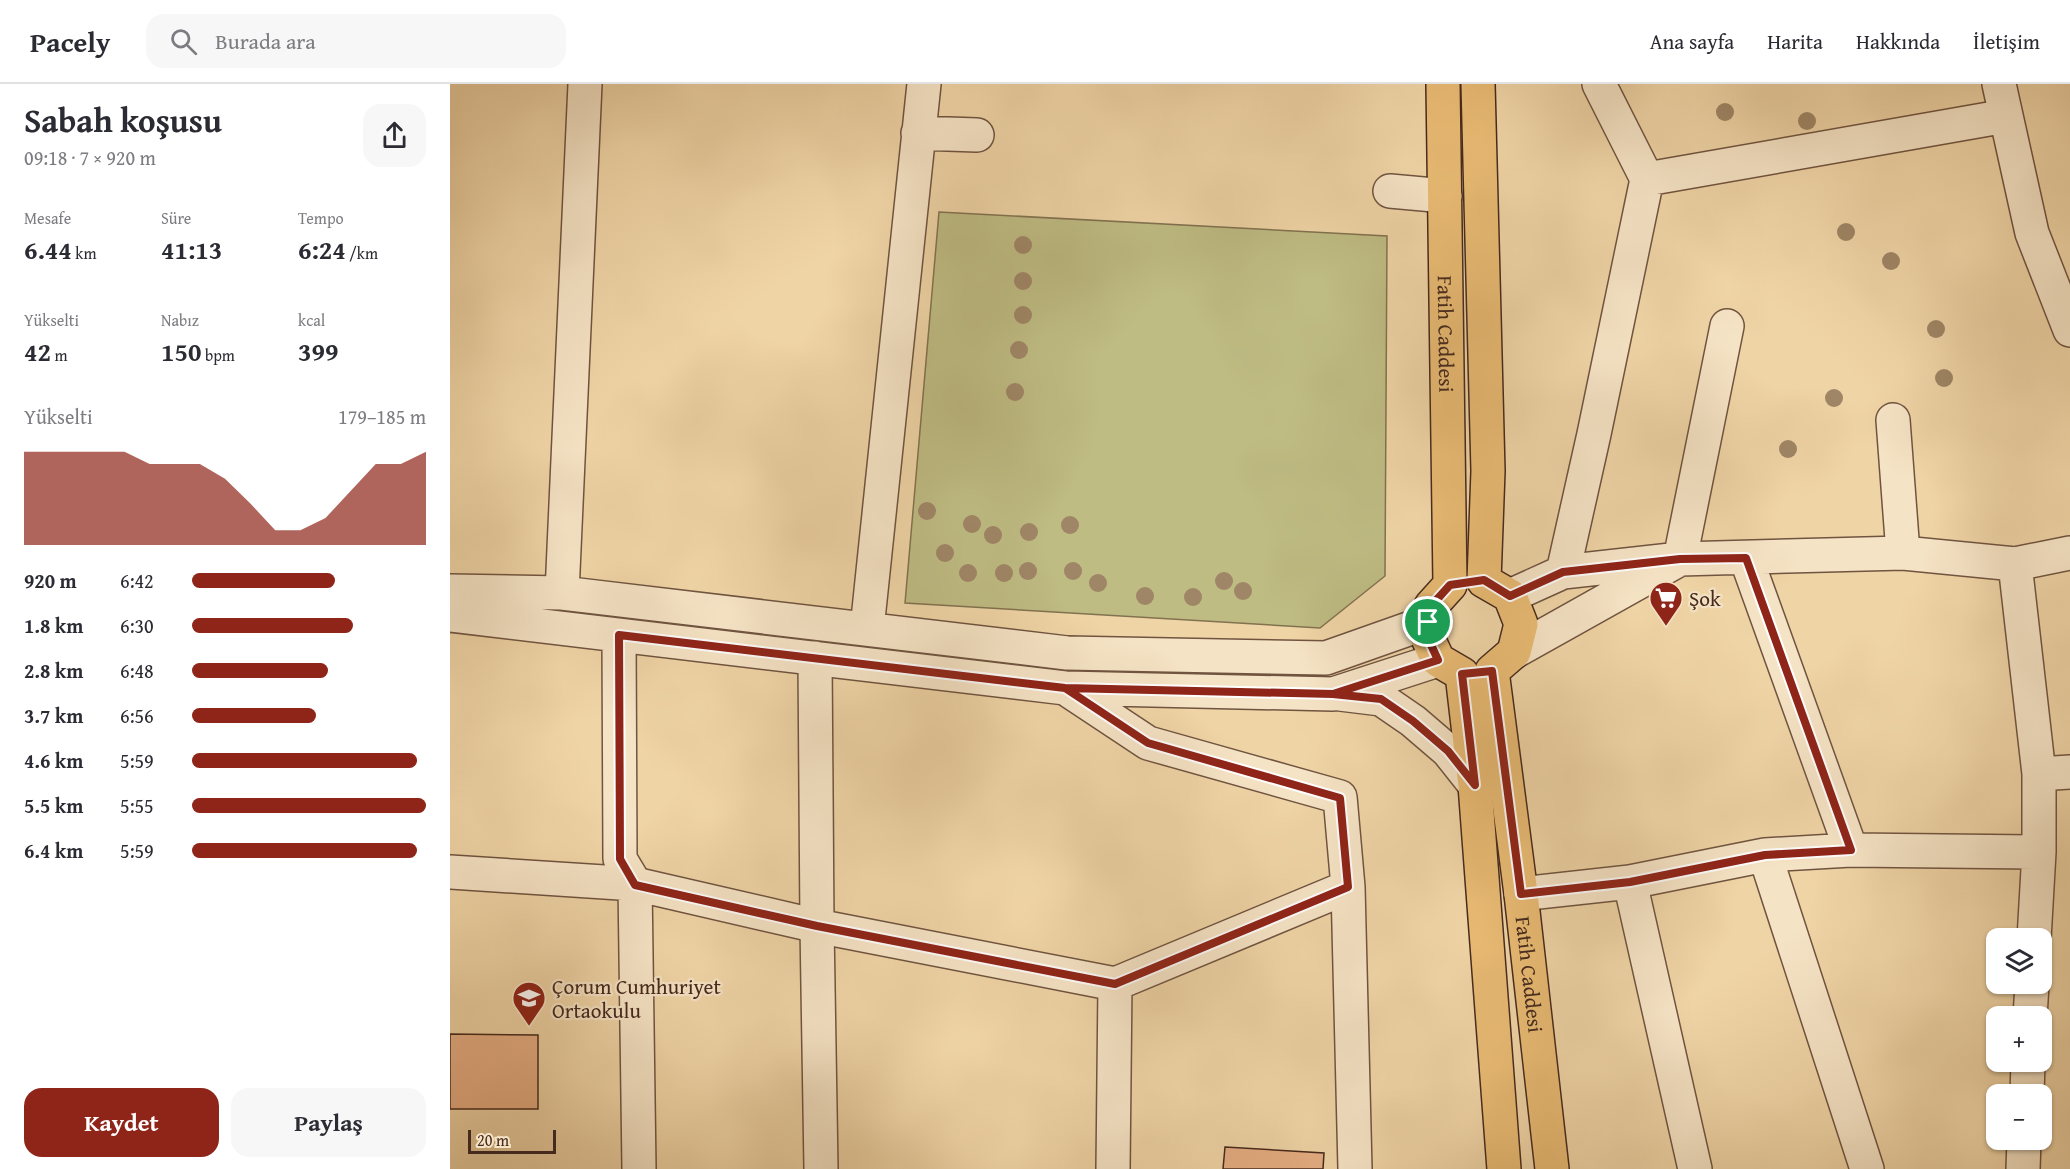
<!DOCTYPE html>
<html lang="tr">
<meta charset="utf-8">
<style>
:root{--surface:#fff;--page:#f7f7f7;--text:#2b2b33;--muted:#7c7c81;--line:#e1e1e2;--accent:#8f2418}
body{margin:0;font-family:"Gentium Book Plus",serif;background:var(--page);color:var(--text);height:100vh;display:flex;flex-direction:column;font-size:22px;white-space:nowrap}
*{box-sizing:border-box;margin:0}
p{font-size:20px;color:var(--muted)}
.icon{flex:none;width:33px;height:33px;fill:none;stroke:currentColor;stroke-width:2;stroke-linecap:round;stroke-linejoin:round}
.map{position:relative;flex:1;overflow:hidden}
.panel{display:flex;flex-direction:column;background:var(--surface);width:450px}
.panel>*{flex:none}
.tools{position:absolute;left:1536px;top:844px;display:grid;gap:12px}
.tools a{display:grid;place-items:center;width:66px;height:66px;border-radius:12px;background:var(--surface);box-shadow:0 2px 4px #0004;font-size:30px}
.scale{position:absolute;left:18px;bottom:15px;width:88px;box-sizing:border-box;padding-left:6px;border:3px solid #462a1e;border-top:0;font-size:16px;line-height:21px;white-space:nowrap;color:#462a1e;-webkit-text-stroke:4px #f5e3c5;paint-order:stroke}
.pin{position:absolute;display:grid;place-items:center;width:51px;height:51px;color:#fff;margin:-26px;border:3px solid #fff;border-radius:50%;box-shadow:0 2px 6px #0007}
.round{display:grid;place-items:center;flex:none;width:63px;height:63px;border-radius:18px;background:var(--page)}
.overview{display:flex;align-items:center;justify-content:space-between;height:102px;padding:0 24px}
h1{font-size:33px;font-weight:700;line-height:45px}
.metrics{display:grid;grid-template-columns:repeat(3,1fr);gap:9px;height:102px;padding:6px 24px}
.metrics div{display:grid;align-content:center}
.metrics b{font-size:26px;font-weight:700}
.metrics small{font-size:16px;font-weight:400}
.metrics p{font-size:16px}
.chart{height:168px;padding:12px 24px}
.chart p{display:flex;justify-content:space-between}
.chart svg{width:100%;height:108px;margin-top:6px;fill:var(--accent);opacity:.7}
.primary-button{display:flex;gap:12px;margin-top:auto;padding:12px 24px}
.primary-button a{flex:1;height:69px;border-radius:18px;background:var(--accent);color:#fff;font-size:24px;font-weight:700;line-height:69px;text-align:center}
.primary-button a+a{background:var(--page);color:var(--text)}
ul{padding:0 24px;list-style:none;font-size:20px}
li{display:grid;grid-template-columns:96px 72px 1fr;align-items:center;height:45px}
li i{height:15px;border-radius:8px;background:var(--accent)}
header{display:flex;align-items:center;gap:36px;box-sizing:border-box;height:84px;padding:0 30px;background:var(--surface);border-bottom:2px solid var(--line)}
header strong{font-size:28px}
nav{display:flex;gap:33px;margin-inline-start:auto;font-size:21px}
.search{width:420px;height:54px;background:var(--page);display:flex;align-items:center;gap:15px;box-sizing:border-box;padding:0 21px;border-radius:18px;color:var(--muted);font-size:22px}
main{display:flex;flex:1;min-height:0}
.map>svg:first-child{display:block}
</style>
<header>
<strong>Pacely</strong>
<div class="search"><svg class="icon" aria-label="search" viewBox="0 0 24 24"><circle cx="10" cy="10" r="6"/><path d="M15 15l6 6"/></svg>Burada ara</div>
<nav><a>Ana sayfa</a><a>Harita</a><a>Hakkında</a><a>İletişim</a></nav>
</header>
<main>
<section class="panel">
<div class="overview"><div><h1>Sabah koşusu</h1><p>09:18 · 7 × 920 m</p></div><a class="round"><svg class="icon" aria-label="share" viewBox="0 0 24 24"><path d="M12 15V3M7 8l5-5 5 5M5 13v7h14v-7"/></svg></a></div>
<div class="metrics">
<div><p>Mesafe</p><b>6.44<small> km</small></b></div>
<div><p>Süre</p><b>41:13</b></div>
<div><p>Tempo</p><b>6:24<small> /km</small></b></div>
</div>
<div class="metrics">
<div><p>Yükselti</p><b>42<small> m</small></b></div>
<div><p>Nabız</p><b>150<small> bpm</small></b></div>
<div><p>kcal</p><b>399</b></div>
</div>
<div class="chart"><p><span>Yükselti</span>179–185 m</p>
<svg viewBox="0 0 160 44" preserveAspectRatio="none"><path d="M0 44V6L10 6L20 6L30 6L40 6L50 11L60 11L70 11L80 17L90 27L100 38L110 38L120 33L130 22L140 11L150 11L160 6V44z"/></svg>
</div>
<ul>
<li><b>920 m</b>6:42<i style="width:61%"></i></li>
<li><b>1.8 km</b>6:30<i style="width:69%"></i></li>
<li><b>2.8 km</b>6:48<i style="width:58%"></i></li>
<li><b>3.7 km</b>6:56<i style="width:53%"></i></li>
<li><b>4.6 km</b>5:59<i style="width:96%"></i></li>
<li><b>5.5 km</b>5:55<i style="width:100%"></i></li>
<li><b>6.4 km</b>5:59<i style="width:96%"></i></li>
</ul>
<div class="primary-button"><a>Kaydet</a><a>Paylaş</a></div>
</section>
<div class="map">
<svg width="1620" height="1085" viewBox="0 0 1620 1085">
<rect width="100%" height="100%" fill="#efd4a6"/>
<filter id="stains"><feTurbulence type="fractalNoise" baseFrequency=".00333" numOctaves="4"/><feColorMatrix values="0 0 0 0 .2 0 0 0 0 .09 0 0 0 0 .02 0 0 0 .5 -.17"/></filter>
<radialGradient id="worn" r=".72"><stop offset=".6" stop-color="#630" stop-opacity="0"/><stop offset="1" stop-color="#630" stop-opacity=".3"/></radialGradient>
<path fill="#bebb83" stroke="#827250" stroke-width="1.5" d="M 489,128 L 937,152 L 935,492 L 870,544 L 455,519 Z"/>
<path fill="#e6ae84" stroke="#462a1e" stroke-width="1.5" d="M 0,950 L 88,951 L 88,1025 L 0,1025 Z
M 775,1063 L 874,1069 L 873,1085 L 773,1085 Z"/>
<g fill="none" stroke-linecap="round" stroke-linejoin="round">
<g stroke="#705440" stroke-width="36">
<path id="minor" d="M 1549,0 L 1582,149 L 1620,246
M 468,49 L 527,51
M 1197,95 L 1556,32
M 940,107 L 995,112
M 1443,336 L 1453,469
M 1296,474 L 1401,766
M 1565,480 L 1589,690 L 1589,768 L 1584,855
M 1113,488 L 1144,350 L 1197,95 L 1149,0
M 0,507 L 112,509 L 617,569 L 876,574 L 978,538
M 112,509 L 135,0
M 1060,512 L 1113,488 L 1230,475 L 1453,469 L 1565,480 L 1620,469
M 0,531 L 615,604 L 883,610 L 988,576
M 417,545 L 474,0
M 169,551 L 170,775 L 185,800 L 189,1085
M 1064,568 L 1230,475 L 1277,242
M 365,574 L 367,842 L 371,1085
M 615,604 L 698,659 L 890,713 L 898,803 L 905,1085
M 890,610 L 931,615 L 963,637 L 998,667 L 1025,701
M 1589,690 L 1620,688
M 1315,771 L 1417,1085
M 0,788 L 185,800 L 367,842 L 665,900 L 898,803
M 1180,798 L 1245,1085
M 1071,810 L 1180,798 L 1315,771 L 1401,766 L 1589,768
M 1580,933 L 1582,900
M 1577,1011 L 1578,978
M 663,1085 L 665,900
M 1573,1085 L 1574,1056"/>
</g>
<g stroke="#462a1e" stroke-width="36">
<g id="major">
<path id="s1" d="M 993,0 L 1000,501 L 981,522 L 976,550 L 988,576 L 1012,590 L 1025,701 L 1054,1085"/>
<path id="s2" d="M 1028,0 L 1038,387 L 1034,497 L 1060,512 L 1071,540 L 1064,568 L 1042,587 L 1071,810 L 1102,1085"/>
</g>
</g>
<use href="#minor" stroke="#f5e3c5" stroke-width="33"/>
<use href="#major" stroke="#e8ba73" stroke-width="33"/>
</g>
<g fill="#9f8666">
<circle cx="1275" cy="28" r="9"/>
<circle cx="1357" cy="37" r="9"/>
<circle cx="1396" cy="148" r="9"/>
<circle cx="573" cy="161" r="9"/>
<circle cx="1441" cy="177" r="9"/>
<circle cx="573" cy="197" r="9"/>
<circle cx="573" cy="231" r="9"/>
<circle cx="1486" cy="245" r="9"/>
<circle cx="569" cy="266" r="9"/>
<circle cx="1494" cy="294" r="9"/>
<circle cx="565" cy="308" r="9"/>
<circle cx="1384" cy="314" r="9"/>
<circle cx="1338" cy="365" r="9"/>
<circle cx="477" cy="427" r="9"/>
<circle cx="522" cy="440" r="9"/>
<circle cx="620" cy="441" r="9"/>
<circle cx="579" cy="448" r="9"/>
<circle cx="543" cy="451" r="9"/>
<circle cx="495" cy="469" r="9"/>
<circle cx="578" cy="487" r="9"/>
<circle cx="623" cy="487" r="9"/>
<circle cx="518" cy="489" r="9"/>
<circle cx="554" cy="489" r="9"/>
<circle cx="774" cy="497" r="9"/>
<circle cx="648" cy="499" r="9"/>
<circle cx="793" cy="507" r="9"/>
<circle cx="695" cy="512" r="9"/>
<circle cx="743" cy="513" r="9"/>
</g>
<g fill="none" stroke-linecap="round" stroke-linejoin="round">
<g stroke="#fff" stroke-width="12">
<path id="route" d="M 978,538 L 976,550 L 988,576 L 883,610 L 615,604 L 169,551 L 170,775 L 185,801 L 367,842 L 665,900 L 898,803 L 890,714 L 698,659 L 615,604 L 883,610 L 931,615 L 963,637 L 998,667 L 1025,701 L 1012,590 L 1042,587 L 1071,810 L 1180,798 L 1315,771 L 1401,766 L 1296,474 L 1230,475 L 1113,488 L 1060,512 L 1034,496 L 1000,501 L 981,522 L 978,538"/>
</g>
<use href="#route" stroke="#8f2418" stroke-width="8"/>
</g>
<defs>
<g id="supermarket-pin" transform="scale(1.725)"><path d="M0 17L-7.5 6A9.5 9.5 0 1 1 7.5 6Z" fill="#8f2418" stroke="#f5e3c5"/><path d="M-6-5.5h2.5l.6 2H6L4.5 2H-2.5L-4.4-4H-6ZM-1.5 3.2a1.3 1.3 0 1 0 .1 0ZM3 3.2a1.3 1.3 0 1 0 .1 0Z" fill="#fff"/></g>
<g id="school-pin" transform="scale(1.725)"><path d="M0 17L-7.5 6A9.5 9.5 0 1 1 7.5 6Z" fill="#8f2418" stroke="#f5e3c5"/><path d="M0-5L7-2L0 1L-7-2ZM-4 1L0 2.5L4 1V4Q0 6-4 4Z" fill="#fff"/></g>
</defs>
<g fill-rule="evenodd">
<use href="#supermarket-pin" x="1216" y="514"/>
<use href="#school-pin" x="79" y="914"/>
</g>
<g text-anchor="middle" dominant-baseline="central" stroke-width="4.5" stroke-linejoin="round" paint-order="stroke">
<g font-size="21" fill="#462a1e" stroke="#f5e3c5">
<text stroke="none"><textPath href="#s1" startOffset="250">Fatih Caddesi</textPath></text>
<text stroke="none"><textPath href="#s2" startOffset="921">Fatih Caddesi</textPath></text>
</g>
<g font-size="21" fill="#462a1e" stroke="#f5e3c5" text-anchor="start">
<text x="1239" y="514">Şok</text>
<text x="102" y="902">Çorum Cumhuriyet<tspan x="102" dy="24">Ortaokulu</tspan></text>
</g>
</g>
<rect width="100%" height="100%" filter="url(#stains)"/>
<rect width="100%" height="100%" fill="url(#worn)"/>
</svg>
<div class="tools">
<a><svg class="icon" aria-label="layers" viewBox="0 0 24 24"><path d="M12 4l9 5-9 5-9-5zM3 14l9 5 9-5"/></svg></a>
<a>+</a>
<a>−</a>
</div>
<div class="scale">20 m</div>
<div class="pin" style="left:978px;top:538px;background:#1e9e55"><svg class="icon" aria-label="arrive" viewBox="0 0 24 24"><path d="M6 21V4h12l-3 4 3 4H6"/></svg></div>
</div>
</main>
